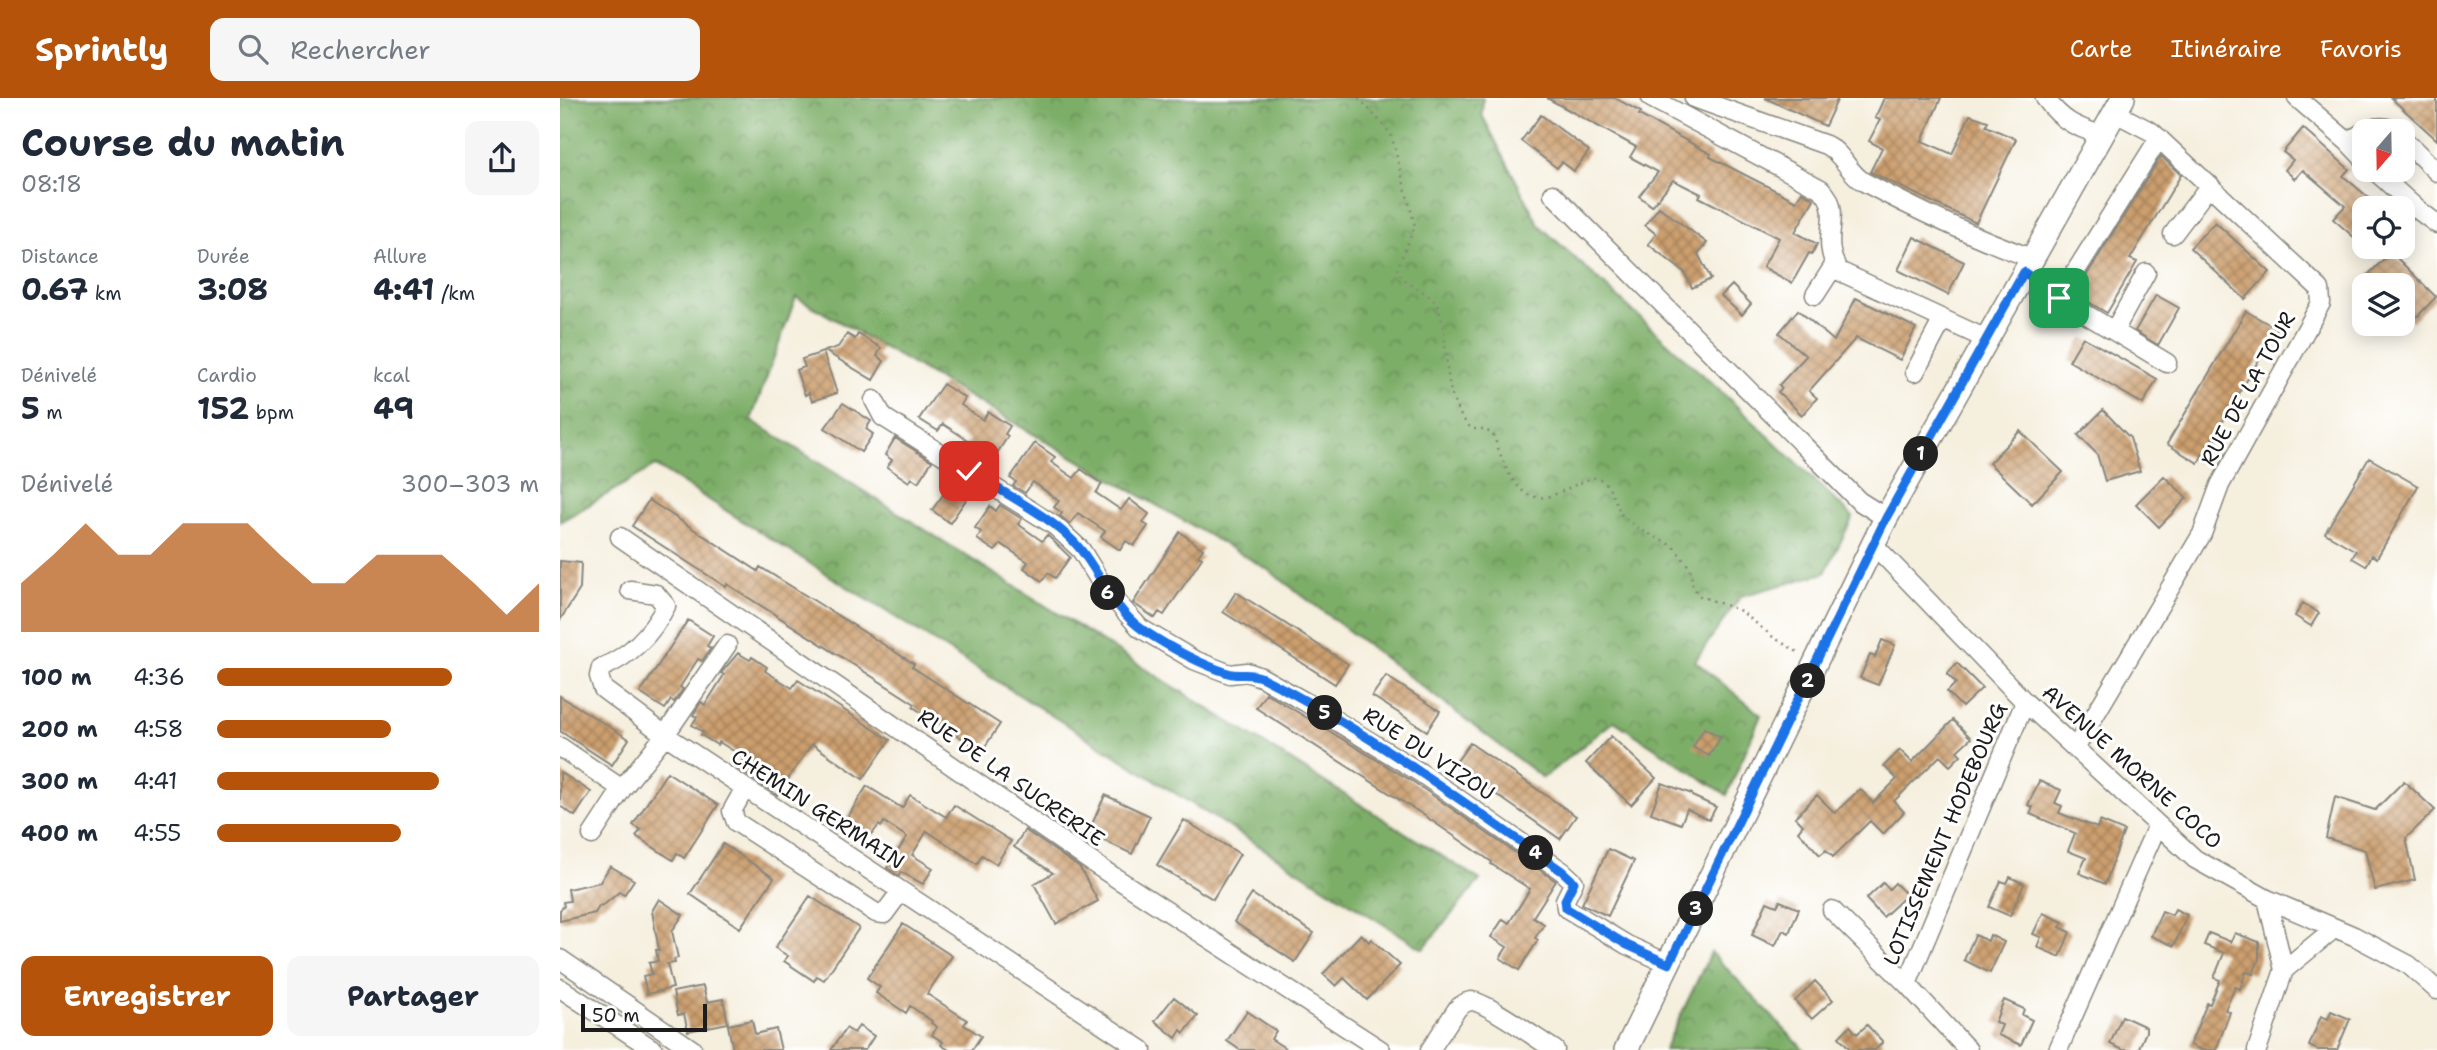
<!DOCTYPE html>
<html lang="fr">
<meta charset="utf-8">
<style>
:root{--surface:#fff;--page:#f6f6f7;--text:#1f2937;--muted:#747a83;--accent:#b45309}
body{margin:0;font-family:"Shantell Sans",sans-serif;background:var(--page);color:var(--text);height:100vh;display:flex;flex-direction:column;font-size:26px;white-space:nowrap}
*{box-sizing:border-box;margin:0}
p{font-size:23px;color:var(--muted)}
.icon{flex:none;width:38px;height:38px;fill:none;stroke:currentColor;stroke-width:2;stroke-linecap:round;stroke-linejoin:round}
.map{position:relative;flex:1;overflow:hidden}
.details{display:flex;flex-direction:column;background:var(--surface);width:560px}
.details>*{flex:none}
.needle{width:46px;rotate:200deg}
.tools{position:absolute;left:1792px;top:21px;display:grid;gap:14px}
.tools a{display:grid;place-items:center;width:63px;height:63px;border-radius:14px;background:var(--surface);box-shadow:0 4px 18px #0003;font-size:35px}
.scale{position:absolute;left:21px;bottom:18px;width:126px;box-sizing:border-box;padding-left:7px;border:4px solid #1c1c1c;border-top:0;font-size:19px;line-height:24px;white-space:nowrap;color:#1c1c1c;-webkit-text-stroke:5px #fff;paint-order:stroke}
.pin{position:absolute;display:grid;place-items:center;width:60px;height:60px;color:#fff;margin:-30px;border-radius:14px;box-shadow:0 4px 10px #0006}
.km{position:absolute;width:35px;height:35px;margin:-18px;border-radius:50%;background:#222;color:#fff;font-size:19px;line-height:35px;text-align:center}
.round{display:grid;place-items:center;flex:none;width:74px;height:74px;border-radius:14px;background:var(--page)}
.head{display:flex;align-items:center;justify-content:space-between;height:119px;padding:0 21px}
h1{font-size:38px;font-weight:700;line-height:52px}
.metrics{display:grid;grid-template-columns:repeat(3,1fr);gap:10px;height:119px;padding:7px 21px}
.metrics div{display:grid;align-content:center}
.metrics b{font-size:30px;font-weight:700}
.metrics small{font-size:19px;font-weight:400}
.metrics p{font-size:19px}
.chart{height:196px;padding:14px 21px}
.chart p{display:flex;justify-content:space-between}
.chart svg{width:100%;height:126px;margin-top:7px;fill:var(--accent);opacity:.7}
.action{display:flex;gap:14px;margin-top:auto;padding:14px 21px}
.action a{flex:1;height:80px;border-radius:14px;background:var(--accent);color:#fff;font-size:28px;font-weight:700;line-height:80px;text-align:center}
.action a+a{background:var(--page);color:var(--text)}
ul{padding:0 21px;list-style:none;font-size:23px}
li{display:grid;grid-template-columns:112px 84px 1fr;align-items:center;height:52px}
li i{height:18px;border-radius:9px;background:var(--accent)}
header{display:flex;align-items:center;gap:42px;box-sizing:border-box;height:98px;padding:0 35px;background:var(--accent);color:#fff}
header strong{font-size:33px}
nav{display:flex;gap:38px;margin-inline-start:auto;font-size:24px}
.search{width:490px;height:63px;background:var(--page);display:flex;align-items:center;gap:18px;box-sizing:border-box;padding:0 24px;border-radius:14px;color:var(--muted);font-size:26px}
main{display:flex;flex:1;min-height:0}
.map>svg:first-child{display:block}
</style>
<header>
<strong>Sprintly</strong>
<div class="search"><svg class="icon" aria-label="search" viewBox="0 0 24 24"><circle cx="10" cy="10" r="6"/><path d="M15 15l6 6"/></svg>Rechercher</div>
<nav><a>Carte</a><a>Itinéraire</a><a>Favoris</a></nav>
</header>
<main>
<section class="details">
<div class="head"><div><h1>Course du matin</h1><p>08:18</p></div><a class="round"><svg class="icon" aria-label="share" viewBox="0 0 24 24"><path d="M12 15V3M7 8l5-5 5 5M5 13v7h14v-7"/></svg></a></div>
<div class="metrics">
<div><p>Distance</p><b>0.67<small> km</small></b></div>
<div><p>Durée</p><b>3:08</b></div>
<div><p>Allure</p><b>4:41<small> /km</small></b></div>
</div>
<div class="metrics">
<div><p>Dénivelé</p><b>5<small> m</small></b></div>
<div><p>Cardio</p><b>152<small> bpm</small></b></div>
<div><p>kcal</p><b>49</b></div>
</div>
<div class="chart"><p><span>Dénivelé</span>300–303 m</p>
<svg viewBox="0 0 160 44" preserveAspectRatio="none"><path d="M0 44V27L10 17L20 6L30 17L40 17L50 6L60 6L70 6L80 17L90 27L100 27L110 17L120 17L130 17L140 27L150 38L160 27V44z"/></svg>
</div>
<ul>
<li><b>100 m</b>4:36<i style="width:73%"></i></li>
<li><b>200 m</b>4:58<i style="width:54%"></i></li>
<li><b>300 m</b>4:41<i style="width:69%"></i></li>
<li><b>400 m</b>4:55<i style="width:57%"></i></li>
</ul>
<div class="action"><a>Enregistrer</a><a>Partager</a></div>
</section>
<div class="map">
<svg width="1877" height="952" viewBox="0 0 1877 952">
<defs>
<pattern id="forest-crowns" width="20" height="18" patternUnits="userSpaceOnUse" patternTransform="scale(1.75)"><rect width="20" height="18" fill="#7dae68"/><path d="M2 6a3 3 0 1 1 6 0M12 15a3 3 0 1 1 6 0" fill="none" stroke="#668d55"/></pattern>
<pattern id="building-cross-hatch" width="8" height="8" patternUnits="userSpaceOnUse" patternTransform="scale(1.75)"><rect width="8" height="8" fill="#cc9f6e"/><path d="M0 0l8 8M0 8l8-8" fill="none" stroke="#a5815a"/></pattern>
</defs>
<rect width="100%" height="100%" fill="#fff"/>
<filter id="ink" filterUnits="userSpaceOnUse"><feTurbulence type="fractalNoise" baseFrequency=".0143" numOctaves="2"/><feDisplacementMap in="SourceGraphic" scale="14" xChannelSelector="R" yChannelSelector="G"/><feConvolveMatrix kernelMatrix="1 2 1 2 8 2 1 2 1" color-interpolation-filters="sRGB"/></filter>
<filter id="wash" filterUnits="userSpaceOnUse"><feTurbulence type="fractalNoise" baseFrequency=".00686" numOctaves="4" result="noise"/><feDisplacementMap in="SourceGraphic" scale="28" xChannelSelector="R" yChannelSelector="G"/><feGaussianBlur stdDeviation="1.57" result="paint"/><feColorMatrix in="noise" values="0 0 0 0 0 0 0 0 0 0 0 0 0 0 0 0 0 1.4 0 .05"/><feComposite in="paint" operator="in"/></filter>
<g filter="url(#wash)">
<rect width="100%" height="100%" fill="#f5efde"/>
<path fill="url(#forest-crowns)" stroke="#4c6542" stroke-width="2" d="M 0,0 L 923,0 L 922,17 L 979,127 L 1182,313 L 1293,419 L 1265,475 L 1181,498 L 1135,563 L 1201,617 L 1167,697 L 1054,623 L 983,680 L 707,471 L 236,199 L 191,322 L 920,782 L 863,851 L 95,368 L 0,424 Z
M 1151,854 L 1244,952 L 1104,952 Z"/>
<g id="blocks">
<path fill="url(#building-cross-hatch)" d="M 987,0 L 1055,0 L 1081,14 L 1079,17 L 1151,56 L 1150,59 L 1236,103 L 1242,94 L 1254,101 L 1235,134 L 1257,146 L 1252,156 L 1249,155 L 1232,185 L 1203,169 L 1219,140 L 1139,99 L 1141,96 L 1113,82 L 1092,108 L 1079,98 L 1098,74 L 1070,59 L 1076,49 Z
M 1205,0 L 1278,0 L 1265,28 Z
M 1324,0 L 1381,0 L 1362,43 L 1392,56 L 1410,17 L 1428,23 L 1426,28 L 1456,41 L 1416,125 L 1310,74 L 1322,50 L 1309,43 L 1320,22 L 1315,20 Z
M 1831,0 L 1877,0 L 1877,42 Z
M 981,17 L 1029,53 L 1014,73 L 1002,64 L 997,70 L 961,43 Z
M 1743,30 L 1789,71 L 1783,78 L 1821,110 L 1804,110 L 1804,129 L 1795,140 L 1773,121 L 1785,108 L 1743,72 L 1735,81 L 1725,72 L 1733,62 L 1723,54 Z
M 1601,58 L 1621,77 L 1570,161 L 1577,164 L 1547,215 L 1515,196 Z
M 1099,109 L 1147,145 L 1138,156 L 1151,181 L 1132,190 L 1124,174 L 1088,146 L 1096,136 L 1085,127 Z
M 1655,124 L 1710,174 L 1685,201 L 1630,150 Z
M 1354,139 L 1404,164 L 1388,197 L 1338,172 Z
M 1831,154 L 1876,199 L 1852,224 L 1843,215 L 1843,187 L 1815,187 L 1806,179 Z
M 1172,187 L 1191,206 L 1182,217 L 1161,198 Z
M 1596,197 L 1619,210 L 1598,247 L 1575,233 Z
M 1296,200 L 1356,230 L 1340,262 L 1296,240 L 1249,293 L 1257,300 L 1242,317 L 1218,294 L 1222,290 L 1219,287 L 1246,258 L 1219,235 L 1238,212 L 1274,243 Z
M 1686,213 L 1717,231 L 1638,365 L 1607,346 Z
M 287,236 L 295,241 L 298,236 L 321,250 L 317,258 L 324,263 L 313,282 L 265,253 L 278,249 Z
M 1523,239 L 1597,281 L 1583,306 L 1509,263 Z
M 263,254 L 277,295 L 252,303 L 249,295 L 245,297 L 236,272 L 245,269 L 242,261 Z
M 383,286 L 405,300 L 401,307 L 423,322 L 428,314 L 450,328 L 445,336 L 448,338 L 434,360 L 425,355 L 421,361 L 404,350 L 409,343 L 383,326 L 378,333 L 359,321 Z
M 283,305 L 311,323 L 306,331 L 313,336 L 301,354 L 265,330 Z
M 1543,312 L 1570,340 L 1580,373 L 1545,383 L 1537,356 L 1518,337 Z
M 1460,333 L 1503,374 L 1472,406 L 1429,365 Z
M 335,340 L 372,363 L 358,384 L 352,380 L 349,384 L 327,369 L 332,362 L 325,357 Z
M 475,345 L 495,359 L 491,364 L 514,380 L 521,371 L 542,386 L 536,395 L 561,412 L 569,401 L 589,416 L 583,425 L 588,428 L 574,448 L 566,443 L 560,452 L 541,439 L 545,433 L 518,415 L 510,426 L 500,418 L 502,415 L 494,409 L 499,403 L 473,384 L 465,395 L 453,388 L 456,384 L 450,380 Z
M 1809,360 L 1858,388 L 1817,460 L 1812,457 L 1806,468 L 1792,460 L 1796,453 L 1765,435 Z
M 1604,378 L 1627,400 L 1599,429 L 1576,406 Z
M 396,379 L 414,390 L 390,425 L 372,412 Z
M 89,402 L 198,473 L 200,469 L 285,522 L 354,566 L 352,569 L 440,626 L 422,653 L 353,609 L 355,606 L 167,486 L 166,489 L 72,428 Z
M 440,407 L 462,421 L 458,426 L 482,443 L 487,437 L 510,459 L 495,480 L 488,475 L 482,483 L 464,470 L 468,464 L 441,446 L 435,453 L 417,441 L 421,434 L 415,430 L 430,408 L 436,413 Z
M 620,434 L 643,451 L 638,458 L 642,460 L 604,517 L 599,514 L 595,520 L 573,505 Z
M 0,463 L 21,465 L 20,491 L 0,522 Z
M 676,494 L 788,566 L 775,586 L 663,514 Z
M 1743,505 L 1759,515 L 1751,528 L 1735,518 Z
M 128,522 L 153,538 L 147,548 L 151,550 L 142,563 L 138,561 L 120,589 L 123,591 L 114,604 L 111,602 L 105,611 L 80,595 Z
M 1322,542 L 1335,547 L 1318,587 L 1300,580 L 1310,557 L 1315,559 Z
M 178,555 L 190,562 L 192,559 L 207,569 L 205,573 L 232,590 L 238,582 L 330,642 L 303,681 L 252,646 L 217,697 L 178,671 L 185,660 L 159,644 L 157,647 L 141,637 L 143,634 L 132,627 L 137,619 L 133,617 L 141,604 L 145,607 L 164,577 L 161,575 Z
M 1397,565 L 1422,590 L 1402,609 L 1387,594 L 1396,585 L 1387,576 Z
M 826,578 L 880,613 L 867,633 L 812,598 Z
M 706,595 L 855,685 L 996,783 L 973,819 L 984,826 L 975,840 L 978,842 L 959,872 L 940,860 L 947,849 L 931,839 L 943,821 L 949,825 L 970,791 L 931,766 L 932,764 L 862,716 L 696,610 Z
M 0,598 L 69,641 L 52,667 L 0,633 Z
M 1393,622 L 1411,640 L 1397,653 L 1401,657 L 1390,668 L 1380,658 L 1334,703 L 1344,714 L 1323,736 L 1310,723 L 1273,759 L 1266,752 L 1260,757 L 1238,733 L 1243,727 L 1235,719 L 1257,697 L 1275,715 L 1300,691 L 1313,705 L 1337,681 L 1324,668 L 1340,652 L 1352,664 Z
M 1144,630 L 1161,639 L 1149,658 L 1133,649 Z
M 1051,638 L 1096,680 L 1071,707 L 1026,665 Z
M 910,645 L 1016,718 L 1000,741 L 894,667 Z
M 0,674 L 31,694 L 15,718 L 0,708 Z
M 107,674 L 158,707 L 124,760 L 117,755 L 113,762 L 76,738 L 81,732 L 73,727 Z
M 1479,683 L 1501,692 L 1495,705 L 1502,708 L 1499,715 L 1537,730 L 1540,723 L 1564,733 L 1545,786 L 1519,775 L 1526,760 L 1508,753 L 1515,735 L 1470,716 L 1473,709 L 1468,707 Z
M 1844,683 L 1875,712 L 1846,740 L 1855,782 L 1815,792 L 1805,752 L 1766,740 L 1775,699 L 1815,712 Z
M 1102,685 L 1132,696 L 1132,698 L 1156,709 L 1149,722 L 1127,711 L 1121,726 L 1091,715 Z
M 307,688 L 342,710 L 350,697 L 386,719 L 394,707 L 451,743 L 436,766 L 422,757 L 417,766 L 367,733 L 352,757 L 373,770 L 363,786 L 341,774 L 339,778 L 327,770 L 347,739 L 324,724 L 321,729 L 319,727 L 312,736 L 307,733 L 304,738 L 284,725 Z
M 545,697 L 590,718 L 572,756 L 528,735 Z
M 624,722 L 680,756 L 653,801 L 597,767 Z
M 465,732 L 520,770 L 538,803 L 496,826 L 474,786 L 493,775 L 454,749 Z
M 163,746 L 214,780 L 180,830 L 130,796 Z
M 1048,751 L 1074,763 L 1048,818 L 1022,806 Z
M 50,768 L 74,782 L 64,797 L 59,794 L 45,806 L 39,808 L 35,815 L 0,823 L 0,812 L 4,808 L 3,804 L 10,803 L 8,791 L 40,784 Z
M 1450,779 L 1464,786 L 1450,818 L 1429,809 L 1441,783 L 1447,785 Z
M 1323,785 L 1329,791 L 1335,785 L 1347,797 L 1323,819 L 1306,801 Z
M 692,796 L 754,835 L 735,864 L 674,824 Z
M 250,798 L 299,830 L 264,882 L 257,878 L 254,883 L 224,863 L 228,858 L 215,850 Z
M 99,801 L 123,817 L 112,833 L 118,860 L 114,861 L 115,865 L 107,866 L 113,890 L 87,896 L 83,878 L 92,876 L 89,865 L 98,863 L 96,852 L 99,852 L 92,813 Z
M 1220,803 L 1239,811 L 1229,835 L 1223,832 L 1215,848 L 1192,837 L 1207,804 L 1217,808 Z
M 1615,811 L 1627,817 L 1614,848 L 1591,838 L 1602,813 L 1612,817 Z
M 1483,815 L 1503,824 L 1500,829 L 1510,834 L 1500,859 L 1477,849 L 1481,839 L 1473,836 Z
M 343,826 L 392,858 L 367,896 L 407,922 L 404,927 L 421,938 L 412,952 L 389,952 L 381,947 L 383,944 L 372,937 L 377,929 L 371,925 L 372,923 L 350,908 L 346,915 L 316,895 L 320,889 L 307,880 Z
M 1649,835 L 1671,844 L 1675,835 L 1699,844 L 1699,861 L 1693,876 L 1686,874 L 1680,891 L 1675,889 L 1665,912 L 1670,914 L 1656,952 L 1642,952 L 1630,947 L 1647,905 L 1650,906 L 1660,882 L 1654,880 L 1664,855 L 1644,847 Z
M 801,836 L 809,844 L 811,841 L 840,867 L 807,902 L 784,880 L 776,888 L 763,876 Z
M 1415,837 L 1428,843 L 1430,837 L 1444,844 L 1430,875 L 1404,862 Z
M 1255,883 L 1273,902 L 1252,921 L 1235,903 Z
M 143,888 L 147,904 L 163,901 L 168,925 L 128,933 L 124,916 L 118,917 L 113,894 Z
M 614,899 L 638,918 L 624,935 L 621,932 L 616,940 L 595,923 Z
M 1444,902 L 1464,911 L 1462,917 L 1472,922 L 1461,947 L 1438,937 L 1442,927 L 1435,924 Z
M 687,913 L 716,933 L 711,941 L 728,952 L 680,952 L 667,943 Z
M 1771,913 L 1790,921 L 1777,952 L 1758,952 L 1749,948 L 1761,918 L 1768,921 Z
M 1562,918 L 1586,929 L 1586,934 L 1578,952 L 1563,952 L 1550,946 Z
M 192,922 L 195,936 L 216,931 L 221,952 L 173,952 L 168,927 Z
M 1307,927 L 1323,944 L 1315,952 L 1291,952 L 1279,939 L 1290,928 L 1297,936 Z
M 299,928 L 314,938 L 305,952 L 271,952 L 286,930 L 294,935 Z"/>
</g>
</g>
<g filter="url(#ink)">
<use href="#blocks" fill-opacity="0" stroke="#88867d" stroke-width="2"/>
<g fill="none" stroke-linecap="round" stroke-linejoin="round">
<g stroke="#88867d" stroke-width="21">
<path id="minor" d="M 1091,0 L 1261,91 C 1286,115 1257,140 1279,173 L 1426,241
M 1134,0 L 1266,47 C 1283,55 1288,75 1304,84 C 1358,113 1414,139 1471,160
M 1485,0 C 1502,23 1515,29 1541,37
M 1737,0 L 1788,44 L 1804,61
M 1843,41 L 1877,74
M 1788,44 C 1804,33 1817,24 1835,33
M 1814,72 L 1857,111 L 1877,126
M 993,96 L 1299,403 L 1326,420
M 1613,136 L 1650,87
M 1464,174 L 1499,200 L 1607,265
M 1255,197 L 1275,166
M 1499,200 L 1599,40
M 1554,233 L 1586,175
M 1355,274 L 1383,221
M 314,302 L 323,319 L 495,428 L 521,452 L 545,491 L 580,530 L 634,562 L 670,576 L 687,574 L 701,579 L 747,605 L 861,675 L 1002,773 L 1014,784 L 1005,802 L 1006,810 L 1067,847 L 1109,866
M 60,439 L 539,769 L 821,952
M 1313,446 L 1465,604 L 1635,761 L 1707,801 L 1794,838 L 1849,867 L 1877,892
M 70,492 L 96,496 L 106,508 C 92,535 70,558 41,570 L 39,578 L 43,591 L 105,637 L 582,952
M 0,649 L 62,691
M 1516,649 L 1642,436 L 1660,387 L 1761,205 L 1760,191 L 1592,34 L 1565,20 L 1558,10
M 185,690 L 172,713 L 176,724 L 316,815 L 324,816 L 341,793
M 32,737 L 62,691 L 105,637 L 167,547
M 1272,812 L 1347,886 L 1408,952
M 0,861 L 133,952
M 1724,872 L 1775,830
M 1347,886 L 1465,604
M 0,890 L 94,952
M 870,952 L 897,911 C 901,907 905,904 911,903 C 925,903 980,943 995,952
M 1498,952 L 1597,728
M 1697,952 L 1724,872 L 1707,801"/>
</g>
<g stroke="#88867d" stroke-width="26">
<path id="major" d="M 1066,952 L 1326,420 L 1563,0"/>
</g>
<path stroke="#88867d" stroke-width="2.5" stroke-dasharray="2 5" stroke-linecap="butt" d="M 799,0 L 831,36 L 855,128 L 837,171 C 840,176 843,181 847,184 C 860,194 873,195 879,212 C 892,251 878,299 912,331 L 923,331 L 933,336 C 943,363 956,413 996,396 C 1010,390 1021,383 1037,379 L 1048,387 L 1061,416 L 1076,429 L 1114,449 L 1130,470 L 1133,489 L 1140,498 L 1181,513 L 1213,539 L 1239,555"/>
<use href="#minor" stroke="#fff" stroke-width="18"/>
<use href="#major" stroke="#fff" stroke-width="23"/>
</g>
</g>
<g fill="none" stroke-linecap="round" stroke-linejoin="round" filter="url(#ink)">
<g stroke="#fff" stroke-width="14">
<path id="route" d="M 409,373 C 443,395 497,421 521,452 C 542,479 554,512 583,532 C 609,549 637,565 668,575 C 679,579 688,573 703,580 C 808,633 906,706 1002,773 L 1014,784 L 1005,802 L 1006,810 L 1067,847 L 1109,866 L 1326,420 L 1464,174 L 1499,200"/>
</g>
<use href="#route" stroke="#1a73e8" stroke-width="9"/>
</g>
<g text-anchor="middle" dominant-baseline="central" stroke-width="6" stroke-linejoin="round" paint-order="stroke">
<g font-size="21" fill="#1c1c1c" stroke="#fff">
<text transform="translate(1688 291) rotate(-61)">RUE DE LA TOUR</text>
<text transform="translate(869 656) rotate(33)">RUE DU VIZOU</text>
<text transform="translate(1572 669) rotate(42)">AVENUE MORNE COCO</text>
<text transform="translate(451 680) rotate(35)">RUE DE LA SUCRERIE</text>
<text transform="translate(258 711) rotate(33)">CHEMIN GERMAIN</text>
<text transform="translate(1385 736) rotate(-67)">LOTISSEMENT HODEBOURG</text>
</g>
</g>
</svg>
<div class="tools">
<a><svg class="needle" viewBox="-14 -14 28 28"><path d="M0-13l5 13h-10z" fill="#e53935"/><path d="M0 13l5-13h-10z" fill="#747a83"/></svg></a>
<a><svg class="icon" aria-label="locate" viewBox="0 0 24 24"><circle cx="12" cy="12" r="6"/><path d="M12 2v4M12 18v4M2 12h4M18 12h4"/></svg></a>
<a><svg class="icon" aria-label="layers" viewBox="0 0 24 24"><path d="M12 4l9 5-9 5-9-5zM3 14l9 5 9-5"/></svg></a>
</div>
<div class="scale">50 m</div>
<div class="pin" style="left:1499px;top:200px;background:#1e9e55"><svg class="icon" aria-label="arrive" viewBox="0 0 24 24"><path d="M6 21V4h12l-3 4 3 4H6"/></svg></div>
<div class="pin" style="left:409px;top:373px;background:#d93025"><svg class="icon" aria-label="check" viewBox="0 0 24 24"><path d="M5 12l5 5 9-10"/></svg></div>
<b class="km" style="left:1361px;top:356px">1</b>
<b class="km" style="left:1248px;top:583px">2</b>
<b class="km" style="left:1136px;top:811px">3</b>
<b class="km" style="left:976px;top:755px">4</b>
<b class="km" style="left:765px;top:615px">5</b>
<b class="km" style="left:548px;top:495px">6</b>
</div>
</main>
